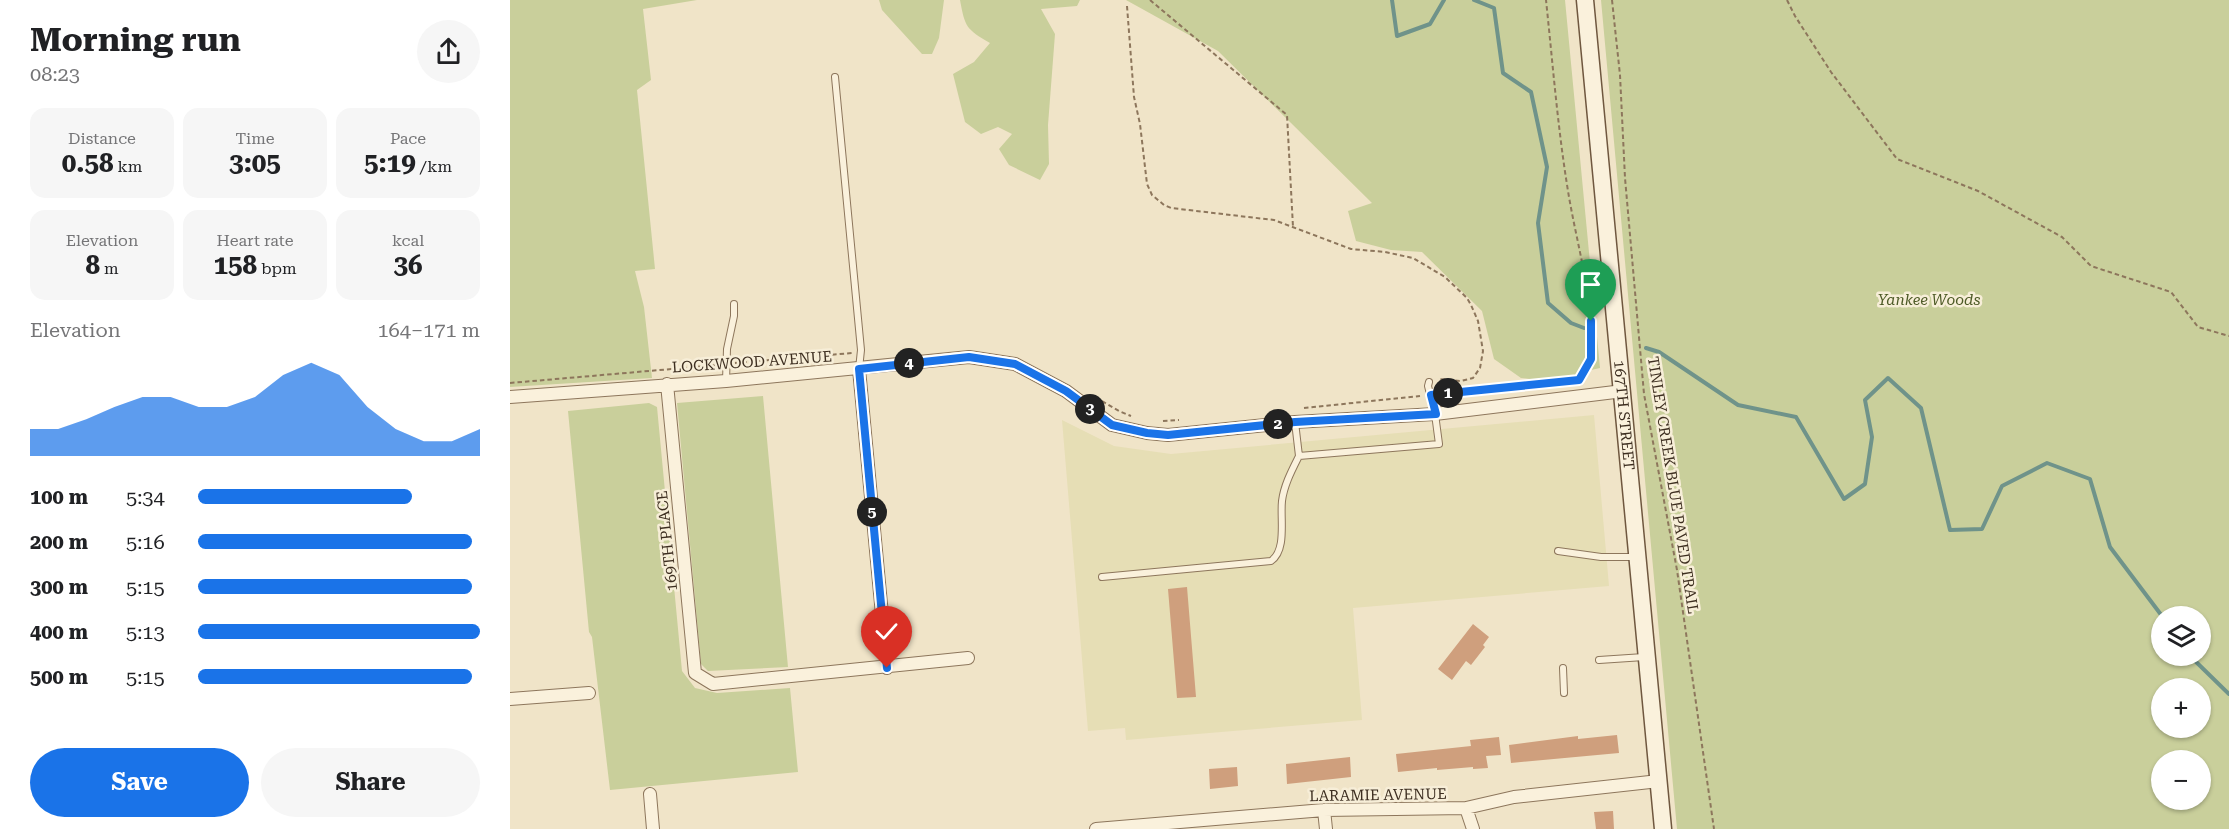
<!DOCTYPE html>
<meta charset="utf-8">
<style>
:root{--surface:#fff;--page:#f6f6f6;--text:#202124;--muted:#757577;--accent:#1a73e8}
body{margin:0;font-family:"Roboto Serif",serif;background:var(--page);color:var(--text);height:100vh;display:flex;flex-direction:column;font-size:22px;white-space:nowrap}
*{box-sizing:border-box;margin:0}
p{font-size:20px;color:var(--muted)}
.icon{flex:none;width:33px;height:33px;fill:none;stroke:currentColor;stroke-width:2;stroke-linecap:round;stroke-linejoin:round}
.map{position:relative;flex:1;overflow:hidden}
.panel{display:flex;flex-direction:column;background:var(--surface);width:510px}
.panel>*{flex:none}
.controls{position:absolute;left:1641px;top:606px;display:grid;gap:12px}
.controls a{display:grid;place-items:center;width:60px;height:60px;border-radius:50%;background:var(--surface);box-shadow:0 2px 4px #0004;font-size:30px}
.pin{position:absolute;display:grid;place-items:center;width:51px;height:51px;color:#fff;margin:-62px -26px;border-radius:50% 50% 50% 0;rotate:-45deg;box-shadow:0 0 6px #0007}
.pin .icon{rotate:45deg}
.km{position:absolute;width:30px;height:30px;margin:-15px;border-radius:50%;background:#222;color:#fff;font-size:16px;line-height:30px;text-align:center}
.round{display:grid;place-items:center;flex:none;width:63px;height:63px;border-radius:32px;background:var(--page)}
.summary{display:flex;align-items:center;justify-content:space-between;height:102px;padding:0 30px}
h1{font-size:33px;font-weight:700;line-height:45px}
.metrics{display:grid;grid-template-columns:repeat(3,1fr);gap:9px;height:102px;padding:6px 30px}
.metrics div{display:grid;align-content:center;border-radius:15px;background:var(--page);text-align:center}
.metrics b{font-size:26px;font-weight:700}
.metrics small{font-size:16px;font-weight:400}
.metrics p{font-size:16px}
.chart{height:168px;padding:12px 30px}
.chart p{display:flex;justify-content:space-between}
.chart svg{width:100%;height:108px;margin-top:6px;fill:var(--accent);opacity:.7}
.cta{display:flex;gap:12px;margin-top:auto;padding:12px 30px}
.cta a{flex:1;height:69px;border-radius:36px;background:var(--accent);color:#fff;font-size:24px;font-weight:700;line-height:69px;text-align:center}
.cta a+a{background:var(--page);color:var(--text)}
ul{padding:0 30px;list-style:none;font-size:20px}
li{display:grid;grid-template-columns:96px 72px 1fr;align-items:center;height:45px}
li i{height:15px;border-radius:8px;background:var(--accent)}
main{display:flex;flex:1;min-height:0}
.map>svg:first-child{display:block}
</style>
<main>
<section class="panel">
<div class="summary"><div><h1>Morning run</h1><p>08:23</p></div><a class="round"><svg class="icon" aria-label="share" viewBox="0 0 24 24"><path d="M12 15V3M7 8l5-5 5 5M5 13v7h14v-7"/></svg></a></div>
<div class="metrics">
<div><p>Distance</p><b>0.58<small> km</small></b></div>
<div><p>Time</p><b>3:05</b></div>
<div><p>Pace</p><b>5:19<small> /km</small></b></div>
</div>
<div class="metrics">
<div><p>Elevation</p><b>8<small> m</small></b></div>
<div><p>Heart rate</p><b>158<small> bpm</small></b></div>
<div><p>kcal</p><b>36</b></div>
</div>
<div class="chart"><p><span>Elevation</span>164–171 m</p>
<svg viewBox="0 0 160 44" preserveAspectRatio="none"><path d="M0 44V33L10 33L20 29L30 24L40 20L50 20L60 24L70 24L80 20L90 11L100 6L110 11L120 24L130 33L140 38L150 38L160 33V44z"/></svg>
</div>
<ul>
<li><b>100 m</b>5:34<i style="width:76%"></i></li>
<li><b>200 m</b>5:16<i style="width:97%"></i></li>
<li><b>300 m</b>5:15<i style="width:97%"></i></li>
<li><b>400 m</b>5:13<i style="width:100%"></i></li>
<li><b>500 m</b>5:15<i style="width:97%"></i></li>
</ul>
<div class="cta"><a>Save</a><a>Share</a></div>
</section>
<div class="map">
<svg width="1719" height="829" viewBox="0 0 1719 829">
<rect width="100%" height="100%" fill="#f0e4c8"/>
<path fill="#e6deb5" d="M 1084,415 L 1099,586 L 843,608 L 852,720 L 616,740 L 615,728 L 578,731 L 552,420 L 604,446 L 661,454 Z"/>
<path fill="#c9cf9b" fill-rule="evenodd" d="M 0,0 L 187,0 L 133,9 L 141,80 L 127,90 L 145,269 L 125,271 L 134,307 L 142,378 L 0,387 Z
M 369,0 L 434,0 L 429,38 L 422,54 L 412,54 L 372,10 Z
M 450,0 L 570,0 L 567,6 L 531,9 L 545,34 L 538,125 L 539,164 L 530,180 L 499,165 L 489,149 L 502,134 L 488,127 L 471,134 L 455,122 L 443,74 L 464,62 L 480,43 C 456,29 455,27 450,0 Z
M 616,0 L 1055,0 L 1090,368 L 1072,372 L 1061,381 L 1044,382 L 1011,378 L 984,359 L 972,311 L 912,252 L 881,250 L 846,241 L 838,211 L 862,203 L 708,51 Z
M 1091,0 L 1719,0 L 1719,829 L 1167,829 ZM 1652,616 L 1690,616 L 1690,656 L 1652,656 ZM 1652,688 L 1690,688 L 1690,728 L 1652,728 ZM 1652,760 L 1690,760 L 1690,800 L 1652,800 Z
M 253,396 L 278,667 L 198,671 L 191,664 L 167,403 Z
M 139,403 L 147,407 L 172,671 L 185,688 L 207,693 L 280,688 L 288,772 L 100,790 L 82,637 L 79,632 L 58,411 Z"/>
<g fill="none" stroke-linecap="round" stroke-linejoin="round">
<path stroke="#6f938a" stroke-width="4" d="M 882,0 L 887,36 L 920,24 L 934,0
M 964,0 L 984,8 L 993,73 L 1021,92 L 1037,167 L 1028,223 L 1038,303 L 1061,323 L 1074,328
M 1136,348 L 1149,352 L 1228,405 L 1286,417 L 1334,499 L 1355,484 L 1362,437 L 1355,400 L 1378,378 L 1411,408 L 1440,530 L 1472,529 L 1492,486 L 1537,463 L 1580,479 L 1600,547 L 1652,616
M 1680,656 L 1719,694"/>
</g>
<path fill="#cf9f7d" d="M 677,587 L 686,697 L 667,698 L 658,589 Z
M 963,624 L 979,637 L 973,645 L 975,647 L 961,665 L 956,661 L 942,680 L 928,669 Z
M 1107,735 L 1109,753 L 1001,763 L 999,745 L 1068,736 L 1068,739 Z
M 989,737 L 991,755 L 976,756 L 978,768 L 963,769 L 963,767 L 927,770 L 927,768 L 888,772 L 886,754 L 961,746 L 960,740 Z
M 840,757 L 841,777 L 777,784 L 776,764 Z
M 727,767 L 728,786 L 700,789 L 699,769 Z
M 1103,811 L 1104,829 L 1086,829 L 1084,812 Z"/>
<g fill="none" stroke-linecap="round" stroke-linejoin="round">
<g stroke="#8d765c" stroke-width="8">
<path id="lane" d="M 325,77 L 351,350 L 349,369
M 216,381 L 217,349 L 224,316 L 224,304
M 785,422 L 789,456 L 929,444 L 925,414 L 918,386 L 919,382
M 1048,551 L 1091,557 L 1125,557
M 592,577 L 761,561 C 777,550 770,519 772,501 C 774,485 782,470 789,456
M 1089,660 L 1134,657
M 1053,668 L 1054,693"/>
</g>
<g stroke="#8d765c" stroke-width="14">
<path id="street" d="M 349,369 L 377,668
M 157,384 L 185,673 L 203,684 L 458,658
M 0,397 L 216,381 L 459,357 L 505,364 L 556,391 L 602,425 L 637,433 L 658,435 L 785,422 L 925,414 L 1113,391
M 0,699 L 79,693
M 140,794 L 143,829
M 956,808 L 963,829
M 814,810 L 816,829
M 586,829 L 814,810 L 956,808 L 1004,797 L 1149,781"/>
</g>
<g stroke="#6f573f" stroke-width="19">
<g id="secondary">
<path id="s1" d="M 1075,0 L 1153,829"/>
</g>
</g>
<path stroke="#8d765c" stroke-width="2" stroke-dasharray="4.5 3" stroke-linecap="butt" d="M 640,0 L 777,115 L 783,227
M 1102,0 L 1110,75 L 1115,178 L 1134,394 L 1167,570 L 1204,829
M 1277,0 L 1285,16 L 1321,72 L 1387,159 L 1468,191 L 1552,237 L 1581,266 L 1661,292 L 1688,327 L 1719,336
M 617,6 L 624,97 L 630,124 L 637,184 L 642,195 L 654,205 L 661,208 L 764,220 L 841,249 L 875,252 L 903,258 L 935,277 L 957,298 L 961,305 L 968,321 L 973,351 L 970,368 L 963,378 L 951,381 L 928,379
M 225,363 L 342,353
M 0,383 L 208,365
M 928,394 L 1069,380 C 1073,373 1081,364 1081,356 C 1084,301 1068,249 1059,197 C 1048,132 1043,66 1036,0
M 592,401 L 609,411 L 621,416
M 794,408 L 910,396
M 653,421 L 669,420"/>
<use href="#lane" stroke="#faf1dc" stroke-width="6"/>
<use href="#street" stroke="#faf1dc" stroke-width="12"/>
<use href="#secondary" stroke="#faf1dc" stroke-width="16"/>
</g>
<g fill="none" stroke-linecap="round" stroke-linejoin="round">
<g stroke="#fff" stroke-width="12">
<path id="route" d="M 377,668 L 349,369 L 459,357 L 505,364 L 556,391 L 602,425 L 637,433 L 658,435 L 785,422 L 926,414 L 921,395 L 1069,380 L 1081,359 L 1081,321"/>
</g>
<use href="#route" stroke="#1a73e8" stroke-width="8"/>
</g>
<g text-anchor="middle" dominant-baseline="central" stroke-width="5" stroke-linejoin="round" paint-order="stroke">
<g font-size="15" font-style="italic" fill="#4d5a26" stroke="#f7eed8">
<text x="1419" y="300">Yankee Woods</text>
</g>
<g font-size="15" fill="#3d2e20" stroke="#f7eed8">
<text transform="translate(242 362) rotate(-4)">LOCKWOOD AVENUE</text>
<text stroke="none"><textPath href="#s1" startOffset="417">167TH STREET</textPath></text>
<text transform="translate(1163 485) rotate(81)">TINLEY CREEK BLUE PAVED TRAIL</text>
<text transform="translate(157 541) rotate(-96)">169TH PLACE</text>
<text transform="translate(868 795) rotate(-1)">LARAMIE AVENUE</text>
</g>
</g>
</svg>
<div class="controls">
<a><svg class="icon" aria-label="layers" viewBox="0 0 24 24"><path d="M12 4l9 5-9 5-9-5zM3 14l9 5 9-5"/></svg></a>
<a>+</a>
<a>−</a>
</div>
<div class="pin" style="left:1081px;top:321px;background:#1e9e55"><svg class="icon" aria-label="arrive" viewBox="0 0 24 24"><path d="M6 21V4h12l-3 4 3 4H6"/></svg></div>
<div class="pin" style="left:377px;top:668px;background:#d93025"><svg class="icon" aria-label="check" viewBox="0 0 24 24"><path d="M5 12l5 5 9-10"/></svg></div>
<b class="km" style="left:938px;top:393px">1</b>
<b class="km" style="left:768px;top:424px">2</b>
<b class="km" style="left:580px;top:409px">3</b>
<b class="km" style="left:399px;top:363px">4</b>
<b class="km" style="left:362px;top:512px">5</b>
</div>
</main>
